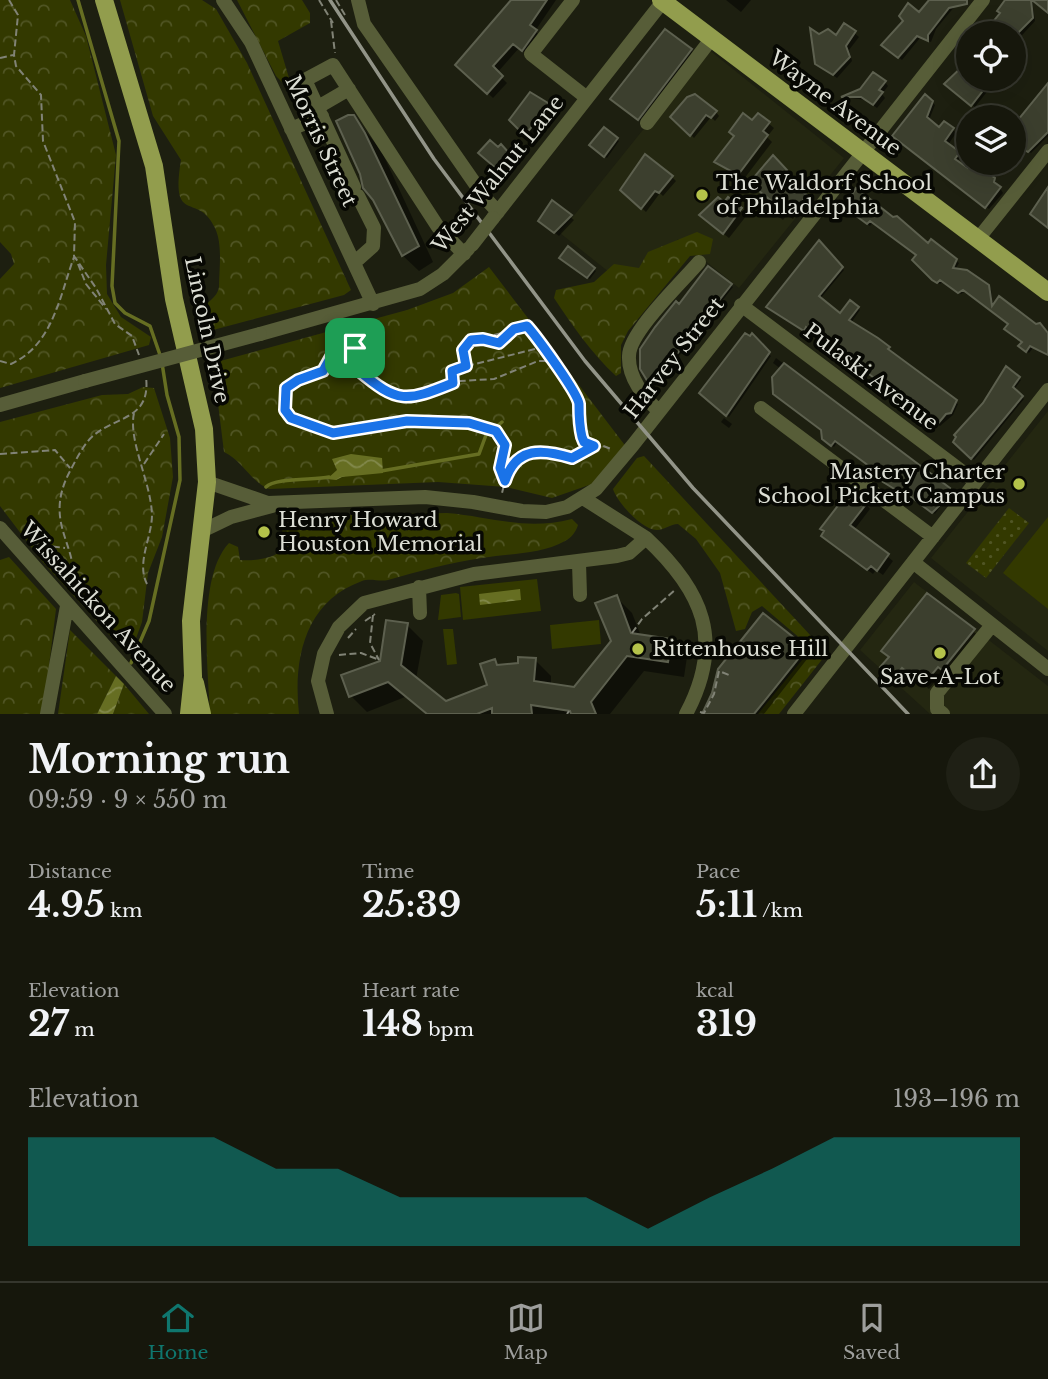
<!DOCTYPE html>
<meta charset="utf-8">
<style>
:root{--surface:#16170c;--page:#1f2015;--text:#f1f3f6;--muted:#9e9f9d;--line:#35362d;--accent:#0f766e}
body{margin:0;font-family:"Libre Baskerville",serif;background:var(--page);color:var(--text);height:100vh;display:flex;flex-direction:column;font-size:26px;white-space:nowrap}
*{box-sizing:border-box;margin:0}
p{font-size:23px;color:var(--muted)}
.icon{flex:none;width:38px;height:38px;fill:none;stroke:currentColor;stroke-width:2;stroke-linecap:round;stroke-linejoin:round}
.map{position:relative;height:714px;overflow:hidden}
.side{display:flex;flex-direction:column;background:var(--surface);flex:1}
.side>*{flex:none}
.tools{position:absolute;left:956px;top:21px;display:grid;gap:14px}
.tools a{display:grid;place-items:center;width:70px;height:70px;border-radius:50%;background:var(--surface);box-shadow:0 7px 28px #0002,0 0 0 2px var(--line);font-size:35px}
.pin{position:absolute;display:grid;place-items:center;width:60px;height:60px;color:#fff;margin:-30px;border-radius:14px;box-shadow:0 4px 10px #0006}
.round{display:grid;place-items:center;flex:none;width:74px;height:74px;border-radius:37px;background:var(--page)}
.overview{display:flex;align-items:center;justify-content:space-between;height:119px;padding:0 28px}
h1{font-size:38px;font-weight:800;line-height:52px}
.metrics{display:grid;grid-template-columns:repeat(3,1fr);gap:10px;height:119px;padding:7px 28px}
.metrics div{display:grid;align-content:center}
.metrics b{font-size:35px;font-weight:800}
.metrics small{font-size:19px;font-weight:400}
.metrics p{font-size:19px}
.chart{height:196px;padding:14px 28px}
.chart p{display:flex;justify-content:space-between}
.chart svg{width:100%;height:126px;margin-top:7px;fill:var(--accent);opacity:.7}
.menu{display:flex;justify-content:space-around;align-items:center;height:98px;border-top:2px solid var(--line);background:var(--surface);font-size:19px;color:var(--muted)}
.menu a{display:grid;justify-items:center;gap:4px}
.menu .on{color:var(--accent)}
.map>svg:first-child{display:block}
</style>
<div class="map">
<svg width="1048" height="714" viewBox="0 0 1048 714">
<defs>
<pattern id="forest-crowns" width="20" height="18" patternUnits="userSpaceOnUse" patternTransform="scale(1.75)"><rect width="20" height="18" fill="#333900"/><path d="M2 6a3 3 0 1 1 6 0M12 15a3 3 0 1 1 6 0" fill="none" stroke="#505524"/></pattern>
<pattern id="garden-dots" width="8" height="8" patternUnits="userSpaceOnUse" patternTransform="scale(1.75)"><rect width="8" height="8" fill="#333900"/><path d="M2 2h.1M6 6h.1" fill="none" stroke="#505524" stroke-width="1.8" stroke-linecap="round"/></pattern>
<pattern id="water-waves" width="16" height="10" patternUnits="userSpaceOnUse" patternTransform="scale(1.75)"><rect width="16" height="10" fill="#666e22"/><path d="M0 5q4-4 8 0t8 0" fill="none" stroke="#82894c"/></pattern>
</defs>
<rect width="100%" height="100%" fill="#1d1f10"/>
<path fill="#242711" d="M 708,49 L 844,158 L 739,288 L 678,239 L 634,292 L 560,233 Z
M 1048,411 L 1048,651 L 931,558 Z
M 914,582 L 1048,686 L 1048,714 L 930,714 L 860,650 Z"/>
<path fill="#333900" d="M 1048,517 L 1048,609 L 1003,573 Z
M 537,579 L 541,611 L 463,620 L 460,587 Z
M 456,593 L 459,594 L 461,617 L 438,620 L 441,595 Z
M 599,620 L 601,644 L 552,649 L 550,625 Z
M 443,629 L 453,629 L 457,664 L 447,665 Z"/>
<path fill="url(#forest-crowns)" d="M 0,0 L 70,0 L 86,36 L 116,155 L 106,265 L 107,294 L 121,317 L 151,337 L 149,345 L 0,388 L 0,279 L 14,264 L 11,254 L 0,242 Z
M 120,0 L 202,0 L 216,9 L 247,63 L 351,290 L 344,295 L 213,330 L 201,330 C 192,302 216,305 219,287 C 219,269 223,245 215,228 C 198,191 170,227 181,160 L 153,116 Z
M 237,0 L 302,0 L 310,13 L 310,23 L 278,41 L 289,78 L 286,86 L 276,76 Z
M 697,232 L 713,239 L 710,254 L 690,256 L 628,331 L 621,345 L 621,373 L 616,376 C 592,354 572,325 554,298 L 556,290 L 594,282 L 614,264 L 639,268 L 648,252 Z
M 489,267 L 627,448 L 592,484 L 552,498 L 506,487 L 438,482 L 269,489 C 250,481 243,461 224,452 L 213,363 L 407,310 L 453,293 Z
M 143,387 L 154,388 L 170,438 L 173,477 L 162,537 L 148,573 L 142,622 L 131,652 L 124,651 L 41,560 L 0,506 L 0,422 L 102,395 L 128,394 Z
M 644,456 L 824,650 L 824,657 L 779,714 L 758,714 L 807,654 L 808,645 L 762,606 L 752,612 L 745,629 L 736,631 L 720,573 L 696,539 L 678,524 C 670,524 665,530 657,530 C 642,530 617,502 613,489 L 637,458 Z
M 447,513 C 493,517 525,531 572,519 L 578,525 C 576,532 571,538 565,541 C 540,555 509,553 482,558 C 449,563 419,571 388,580 C 379,582 371,578 362,581 C 304,602 293,660 299,714 L 210,714 C 208,669 197,577 229,543 L 238,547 L 240,560 C 253,561 274,559 283,549 L 282,525 L 291,522 L 350,515 Z
M 9,557 L 56,609 L 43,714 L 0,714 L 0,560 Z
M 70,630 L 116,676 L 97,714 L 58,714 Z
M 124,684 L 149,714 L 113,714 Z"/>
<path fill="url(#garden-dots)" d="M 1009,508 L 1029,523 L 986,578 L 966,563 Z"/>
<path fill="url(#water-waves)" d="M 351,454 L 382,458 L 383,473 L 342,477 L 336,480 L 327,479 L 337,470 L 332,459 Z
M 520,589 L 521,600 L 480,605 L 479,594 Z
M 116,676 L 124,684 L 113,714 L 97,714 Z"/>
<path fill="#0007" d="M 513,0 L 556,0 L 535,31 L 541,37 L 528,55 L 519,48 L 497,73 L 507,83 L 493,98 L 457,64 Z
M 726,0 L 751,0 L 741,12 Z
M 931,0 L 960,0 L 936,29 L 931,42 L 920,38 L 902,60 L 886,47 Z
M 1008,0 L 1032,0 L 1035,21 L 1014,44 L 1021,49 L 1013,59 L 1013,33 L 986,33 Z
M 845,25 L 859,37 L 849,50 L 852,61 L 837,78 L 821,67 L 819,36 L 836,37 Z
M 690,50 L 693,52 L 641,121 L 615,101 Z
M 955,73 L 968,79 L 997,79 L 975,107 L 946,84 Z
M 885,82 L 888,86 L 882,94 L 885,98 L 877,108 L 866,100 L 844,97 Z
M 1048,87 L 1048,136 L 1031,153 L 1021,147 L 1013,157 L 1013,128 Z
M 533,94 L 555,112 L 551,117 L 548,115 L 532,136 L 511,123 Z
M 925,97 L 935,105 L 929,120 L 940,129 L 945,123 L 956,133 L 948,145 L 961,156 L 957,162 L 997,183 L 1003,193 L 989,209 L 897,139 Z
M 716,112 L 719,116 L 715,121 L 711,117 L 694,138 L 673,117 Z
M 353,116 L 381,150 L 433,262 L 419,271 L 399,252 L 374,199 Z
M 753,123 L 768,123 L 774,128 L 767,137 L 772,142 L 744,179 L 717,162 Z
M 604,129 L 619,141 L 607,158 L 592,145 Z
M 490,142 L 511,154 L 501,171 L 481,153 Z
M 773,157 L 791,176 L 786,182 L 811,201 L 801,214 L 798,212 L 793,219 L 787,215 L 783,220 L 777,215 Z
M 672,177 L 676,181 L 663,196 L 660,193 L 646,212 L 622,190 Z
M 728,200 L 747,215 L 729,238 L 707,221 Z
M 553,203 L 574,220 L 559,236 L 544,224 Z
M 849,209 L 956,261 L 959,263 L 955,270 L 991,289 L 993,307 L 1039,325 L 1048,333 L 1048,354 L 1033,348 L 1029,353 L 1020,346 L 1024,342 L 1010,324 L 966,291 L 961,294 L 943,281 L 940,284 L 937,282 L 918,255 L 873,222 L 870,226 Z
M 819,243 L 844,270 L 820,299 L 840,316 L 851,302 L 860,310 L 851,323 L 877,339 L 958,404 L 953,415 L 940,426 L 809,328 L 806,332 L 771,309 Z
M 569,248 L 596,271 L 590,279 L 563,260 Z
M 709,269 L 733,287 L 654,388 L 642,368 L 692,290 L 690,289 Z
M 750,339 L 771,356 L 729,417 L 701,392 Z
M 776,358 L 949,489 L 951,492 L 935,514 L 906,491 L 904,494 L 887,484 L 871,466 L 838,441 L 834,447 L 826,441 L 823,430 L 781,369 L 773,363 Z
M 1006,368 L 1021,380 L 1014,390 L 1024,399 L 974,460 L 955,441 L 994,390 L 992,388 Z
M 724,418 L 732,424 L 729,428 L 721,422 Z
M 866,504 L 870,509 L 854,530 L 893,561 L 883,575 L 876,570 L 873,574 L 828,540 Z
M 927,596 L 979,636 L 948,674 L 944,671 L 929,689 L 909,672 L 901,682 L 888,672 L 890,657 Z
M 616,597 L 632,613 L 641,636 L 672,641 L 687,657 L 684,677 L 644,671 L 610,714 L 426,714 L 405,697 L 367,712 L 351,696 L 407,625 L 423,641 L 416,679 L 446,703 L 489,686 L 494,661 L 500,666 L 535,660 L 551,676 L 551,685 L 575,689 L 613,641 Z
M 806,649 L 811,654 L 764,714 L 705,714 Z"/>
<g fill="none" stroke-linecap="round" stroke-linejoin="round">
<path stroke="#666e22" stroke-width="3.5" d="M 78,0 L 119,141 L 112,286 L 115,303 L 125,313 L 150,326 L 160,355
M 381,471 L 479,454 L 486,435 L 502,422
M 266,487 C 274,478 314,480 329,477
M 131,663 L 149,621 L 180,480 L 179,437 L 167,395 L 162,363"/>
</g>
<path fill="#3c3f2e" stroke="#5d604f" stroke-width="2" d="M 511,0 L 547,0 L 530,25 L 537,30 L 522,51 L 513,44 L 493,66 L 503,76 L 487,94 L 455,65 Z
M 929,0 L 967,0 L 967,4 L 949,8 L 928,35 L 928,41 L 917,36 L 898,58 L 881,45 L 903,21 L 899,16 L 908,3 L 919,12 Z
M 1005,0 L 1031,0 L 1033,18 L 1018,33 L 984,33 L 1000,13 L 997,11 Z
M 1032,0 L 1048,0 L 1048,13 Z
M 844,23 L 856,31 L 846,46 L 850,57 L 833,75 L 815,64 L 810,28 L 819,34 L 828,29 L 836,35 Z
M 665,29 L 692,49 L 638,120 L 610,99 Z
M 968,61 L 968,79 L 992,79 L 971,106 L 944,84 Z
M 873,72 L 886,81 L 879,90 L 883,92 L 873,105 L 861,97 L 841,97 L 860,89 Z
M 1048,83 L 1048,132 L 1028,152 L 1018,146 L 1013,152 L 1013,126 Z
M 530,92 L 553,106 L 547,115 L 543,112 L 527,133 L 524,130 L 522,133 L 509,120 Z
M 695,94 L 717,111 L 711,118 L 706,115 L 690,136 L 670,117 L 687,97 Z
M 925,94 L 933,101 L 927,117 L 939,127 L 944,121 L 954,128 L 945,141 L 960,152 L 955,159 L 968,168 L 974,163 L 995,178 L 994,182 L 1001,187 L 985,208 L 892,136 Z
M 743,113 L 752,120 L 758,113 L 770,122 L 763,131 L 768,135 L 738,175 L 714,162 L 734,136 L 729,132 Z
M 348,115 L 354,115 L 365,133 L 419,246 L 402,256 L 373,200 L 363,188 L 360,174 L 336,121 Z
M 604,127 L 618,138 L 604,157 L 589,145 Z
M 490,140 L 498,147 L 501,144 L 510,154 L 498,170 L 478,153 Z
M 645,154 L 673,176 L 659,193 L 655,191 L 641,209 L 620,190 Z
M 773,155 L 787,170 L 781,177 L 807,195 L 795,210 L 792,208 L 787,215 L 781,211 L 777,216 L 769,210 L 774,203 L 749,183 Z
M 1048,187 L 1048,228 L 1030,214 Z
M 856,188 L 893,217 L 897,216 L 928,243 L 931,239 L 957,259 L 953,268 L 967,270 L 989,285 L 992,306 L 999,296 L 1036,324 L 1040,323 L 1048,333 L 1048,355 L 1030,346 L 1026,352 L 1018,346 L 1022,342 L 1004,329 L 1008,324 L 963,290 L 958,293 L 940,280 L 937,283 L 932,280 L 912,260 L 916,255 L 870,221 L 867,224 L 844,207 Z
M 718,197 L 724,202 L 728,197 L 742,208 L 723,234 L 699,215 Z
M 552,200 L 572,215 L 554,233 L 538,221 Z
M 819,240 L 843,267 L 819,296 L 840,313 L 850,300 L 859,307 L 849,320 L 878,338 L 890,347 L 888,349 L 957,400 L 951,413 L 946,414 L 937,425 L 806,327 L 804,331 L 766,307 Z
M 568,246 L 595,268 L 587,278 L 559,258 Z
M 708,266 L 732,284 L 651,387 L 640,369 L 640,349 L 655,327 L 676,301 L 679,304 Z
M 745,333 L 750,336 L 752,333 L 770,352 L 726,416 L 699,393 Z
M 784,363 L 950,488 L 941,504 L 932,513 L 903,491 L 901,493 L 883,482 L 867,469 L 869,466 L 835,441 L 831,446 L 822,439 L 821,430 L 773,394 L 772,377 Z
M 1006,366 L 1020,377 L 1013,387 L 1023,396 L 971,459 L 953,442 L 956,437 L 954,435 L 983,403 Z
M 850,490 L 867,503 L 850,525 L 889,554 L 877,571 L 871,566 L 867,570 L 821,536 L 824,531 L 820,529 Z
M 927,593 L 975,629 L 942,670 L 938,667 L 923,685 L 902,668 L 894,678 L 880,667 L 889,657 L 881,651 Z
M 617,595 L 631,633 L 672,639 L 668,662 L 627,656 L 591,702 L 596,714 L 571,714 L 570,711 L 531,705 L 532,714 L 492,714 L 492,708 L 477,714 L 427,714 L 388,682 L 349,697 L 341,675 L 380,661 L 386,620 L 408,623 L 401,665 L 446,701 L 487,685 L 480,664 L 495,659 L 497,665 L 518,663 L 518,657 L 536,658 L 534,681 L 574,687 L 611,641 L 595,603 Z
M 763,613 L 807,648 L 754,714 L 702,714 L 712,693 L 718,669 Z"/>
<g fill="none" stroke-linecap="round" stroke-linejoin="round">
<path stroke="#818376" stroke-width="2" stroke-dasharray="7 3.5" stroke-linecap="butt" d="M 9,0 L 18,15 L 14,55 L 16,66 L 41,95 L 43,141 L 75,222 L 74,256 L 96,288 L 115,324 L 132,336 L 139,355
M 319,0 L 333,23
M 336,0 L 345,15
M 331,21 L 335,53
M 0,58 L 13,55
M 78,264 L 86,284 L 106,309
M 368,319 L 368,331 L 354,352 L 358,370 L 393,395 L 410,399 L 460,381 L 494,379 L 538,361 L 545,361 L 555,367
M 484,338 L 508,331
M 0,361 L 11,364 C 53,345 60,295 74,257
M 467,366 L 543,347
M 358,370 C 338,369 265,375 286,412 C 293,425 326,433 340,433 C 356,433 370,424 386,422 C 406,420 425,423 445,424 C 468,425 495,419 505,445 L 500,468 L 505,481 L 502,493
M 323,371 L 328,358 L 354,348
M 453,383 L 452,370 L 466,366 L 463,350 L 468,342 L 483,339 L 499,343 L 515,329 L 527,326 C 536,336 578,393 579,404 C 579,415 579,425 581,437 L 584,442 L 594,446
M 134,413 C 128,441 151,482 152,515 C 152,537 136,563 147,584
M 0,454 L 55,450 L 70,468
M 144,464 L 164,434
M 505,479 C 516,447 547,449 572,459 L 598,444 L 611,449
M 32,544 L 65,548
M 71,590 C 83,547 41,526 70,471 C 76,460 84,443 94,435 C 117,416 151,419 146,377
M 373,615 L 370,643 L 379,660
M 365,621 L 375,614
M 632,633 L 642,619 L 675,590
M 348,638 L 356,629
M 339,655 L 361,653 L 377,659
M 700,712 L 704,713 L 714,694 L 719,671 L 729,675
M 567,714 L 569,711"/>
<path stroke="#575d38" stroke-width="14" d="M 223,0 L 251,42 L 373,304
M 358,0 L 364,24 L 485,198 L 498,212
M 573,0 L 531,54 L 587,98
M 318,107 L 349,89
M 647,123 L 712,38
M 291,129 L 322,116
M 354,187 L 305,80 L 333,65 L 438,227 L 464,254
M 493,218 L 664,0
M 978,239 L 1048,151
M 355,262 L 373,246 L 374,228 L 358,196
M 741,305 L 976,482
M 260,334 L 420,289 L 443,274 L 468,249
M 0,405 L 85,381
M 761,408 L 933,537
M 659,411 C 644,398 628,377 629,356 C 629,332 683,281 699,262
M 207,482 L 268,503 L 425,497 L 473,502 L 522,511 L 546,512 L 567,507 L 596,489 L 633,445 L 983,0
M 583,498 L 646,538
M 0,528 L 165,714
M 204,530 L 231,517 L 272,506
M 913,562 L 1048,669
M 579,563 L 580,595
M 419,587 L 420,613
M 47,714 L 67,606
M 327,714 L 318,681 L 324,654 L 339,627 L 364,603 L 474,574 L 617,556 L 629,553 L 646,538 C 703,591 725,641 686,714
M 794,714 L 1048,390
M 943,714 L 937,709 L 937,693 L 992,625"/>
<path stroke="#929d4d" stroke-width="18" d="M 104,0 L 154,166 L 174,299 L 204,429 L 207,482 L 191,621 L 193,676 L 189,714
M 661,0 L 1048,292
M 195,683 L 202,714"/>
<path stroke="#929488" stroke-width="3.5" d="M 330,0 L 434,159 L 585,361 L 693,488 L 908,714"/>
<path stroke="#575d38" stroke-width="14" d="M 472,245 L 493,218
M 85,381 L 260,334"/>
</g>
<g fill="none" stroke-linecap="round" stroke-linejoin="round">
<g stroke="#fff" stroke-width="14">
<path id="route" d="M 527,326 C 536,336 578,393 579,404 C 579,415 579,425 582,437 L 584,442 L 594,446 L 572,458 C 543,449 516,446 505,481 L 500,468 L 505,445 L 496,431 L 469,423 L 407,421 L 333,433 L 291,418 L 285,410 L 286,388 L 298,380 L 323,371 L 332,355 L 355,348 L 358,370 C 398,404 406,402 453,383 L 452,371 L 466,366 L 463,350 L 471,340 L 483,339 L 499,343 L 514,329 Z"/>
</g>
<use href="#route" stroke="#1a73e8" stroke-width="9"/>
</g>
<g fill="#b4c24a" stroke="#070803" stroke-width="2.5">
<circle cx="702" cy="195" r="7"/>
<circle cx="1019" cy="484" r="7"/>
<circle cx="264" cy="532" r="7"/>
<circle cx="638" cy="649" r="7"/>
<circle cx="940" cy="653" r="7"/>
</g>
<g text-anchor="middle" dominant-baseline="central" stroke-width="7" stroke-linejoin="round" paint-order="stroke">
<g font-size="21" fill="#dcded4" stroke="#070803">
<text transform="translate(835 103) rotate(37)">Wayne Avenue</text>
<text transform="translate(321 141) rotate(65)">Morris Street</text>
<text transform="translate(498 174) rotate(-51)">West Walnut Lane</text>
<text transform="translate(207 330) rotate(78)">Lincoln Drive</text>
<text transform="translate(674 358) rotate(-52)">Harvey Street</text>
<text transform="translate(871 377) rotate(37)">Pulaski Avenue</text>
<text transform="translate(98 607) rotate(48)">Wissahickon Avenue</text>
</g>
<g font-size="21" fill="#dcded4" stroke="#070803" text-anchor="start">
<text x="716" y="183">The Waldorf School<tspan x="716" dy="24">of Philadelphia</tspan></text>
<text x="1005" y="472" text-anchor="end">Mastery Charter<tspan x="1005" dy="24">School Pickett Campus</tspan></text>
<text x="278" y="520">Henry Howard<tspan x="278" dy="24">Houston Memorial</tspan></text>
<text x="652" y="649">Rittenhouse Hill</text>
<text x="940" y="677" text-anchor="middle">Save-A-Lot</text>
</g>
</g>
</svg>
<div class="tools">
<a><svg class="icon" aria-label="locate" viewBox="0 0 24 24"><circle cx="12" cy="12" r="6"/><path d="M12 2v4M12 18v4M2 12h4M18 12h4"/></svg></a>
<a><svg class="icon" aria-label="layers" viewBox="0 0 24 24"><path d="M12 4l9 5-9 5-9-5zM3 14l9 5 9-5"/></svg></a>
</div>
<div class="pin" style="left:355px;top:348px;background:#1e9e55"><svg class="icon" aria-label="arrive" viewBox="0 0 24 24"><path d="M6 21V4h12l-3 4 3 4H6"/></svg></div>
</div>
<section class="side">
<div class="overview"><div><h1>Morning run</h1><p>09:59 · 9 × 550 m</p></div><a class="round"><svg class="icon" aria-label="share" viewBox="0 0 24 24"><path d="M12 15V3M7 8l5-5 5 5M5 13v7h14v-7"/></svg></a></div>
<div class="metrics">
<div><p>Distance</p><b>4.95<small> km</small></b></div>
<div><p>Time</p><b>25:39</b></div>
<div><p>Pace</p><b>5:11<small> /km</small></b></div>
</div>
<div class="metrics">
<div><p>Elevation</p><b>27<small> m</small></b></div>
<div><p>Heart rate</p><b>148<small> bpm</small></b></div>
<div><p>kcal</p><b>319</b></div>
</div>
<div class="chart"><p><span>Elevation</span>193–196 m</p>
<svg viewBox="0 0 160 44" preserveAspectRatio="none"><path d="M0 44V6L10 6L20 6L30 6L40 17L50 17L60 27L70 27L80 27L90 27L100 38L110 27L120 17L130 6L140 6L150 6L160 6V44z"/></svg>
</div>
</section>
<nav class="menu">
<a class="on"><svg class="icon" aria-label="home" viewBox="0 0 24 24"><path d="M3 11l9-7 9 7M6 9v11h12V9"/></svg>Home</a>
<a><svg class="icon" aria-label="map" viewBox="0 0 24 24"><path d="M3 6l6-2 6 2 6-2v14l-6 2-6-2-6 2zM9 4v14M15 6v14"/></svg>Map</a>
<a><svg class="icon" aria-label="saved" viewBox="0 0 24 24"><path d="M7 4h10v16l-5-4-5 4z"/></svg>Saved</a>
</nav>
